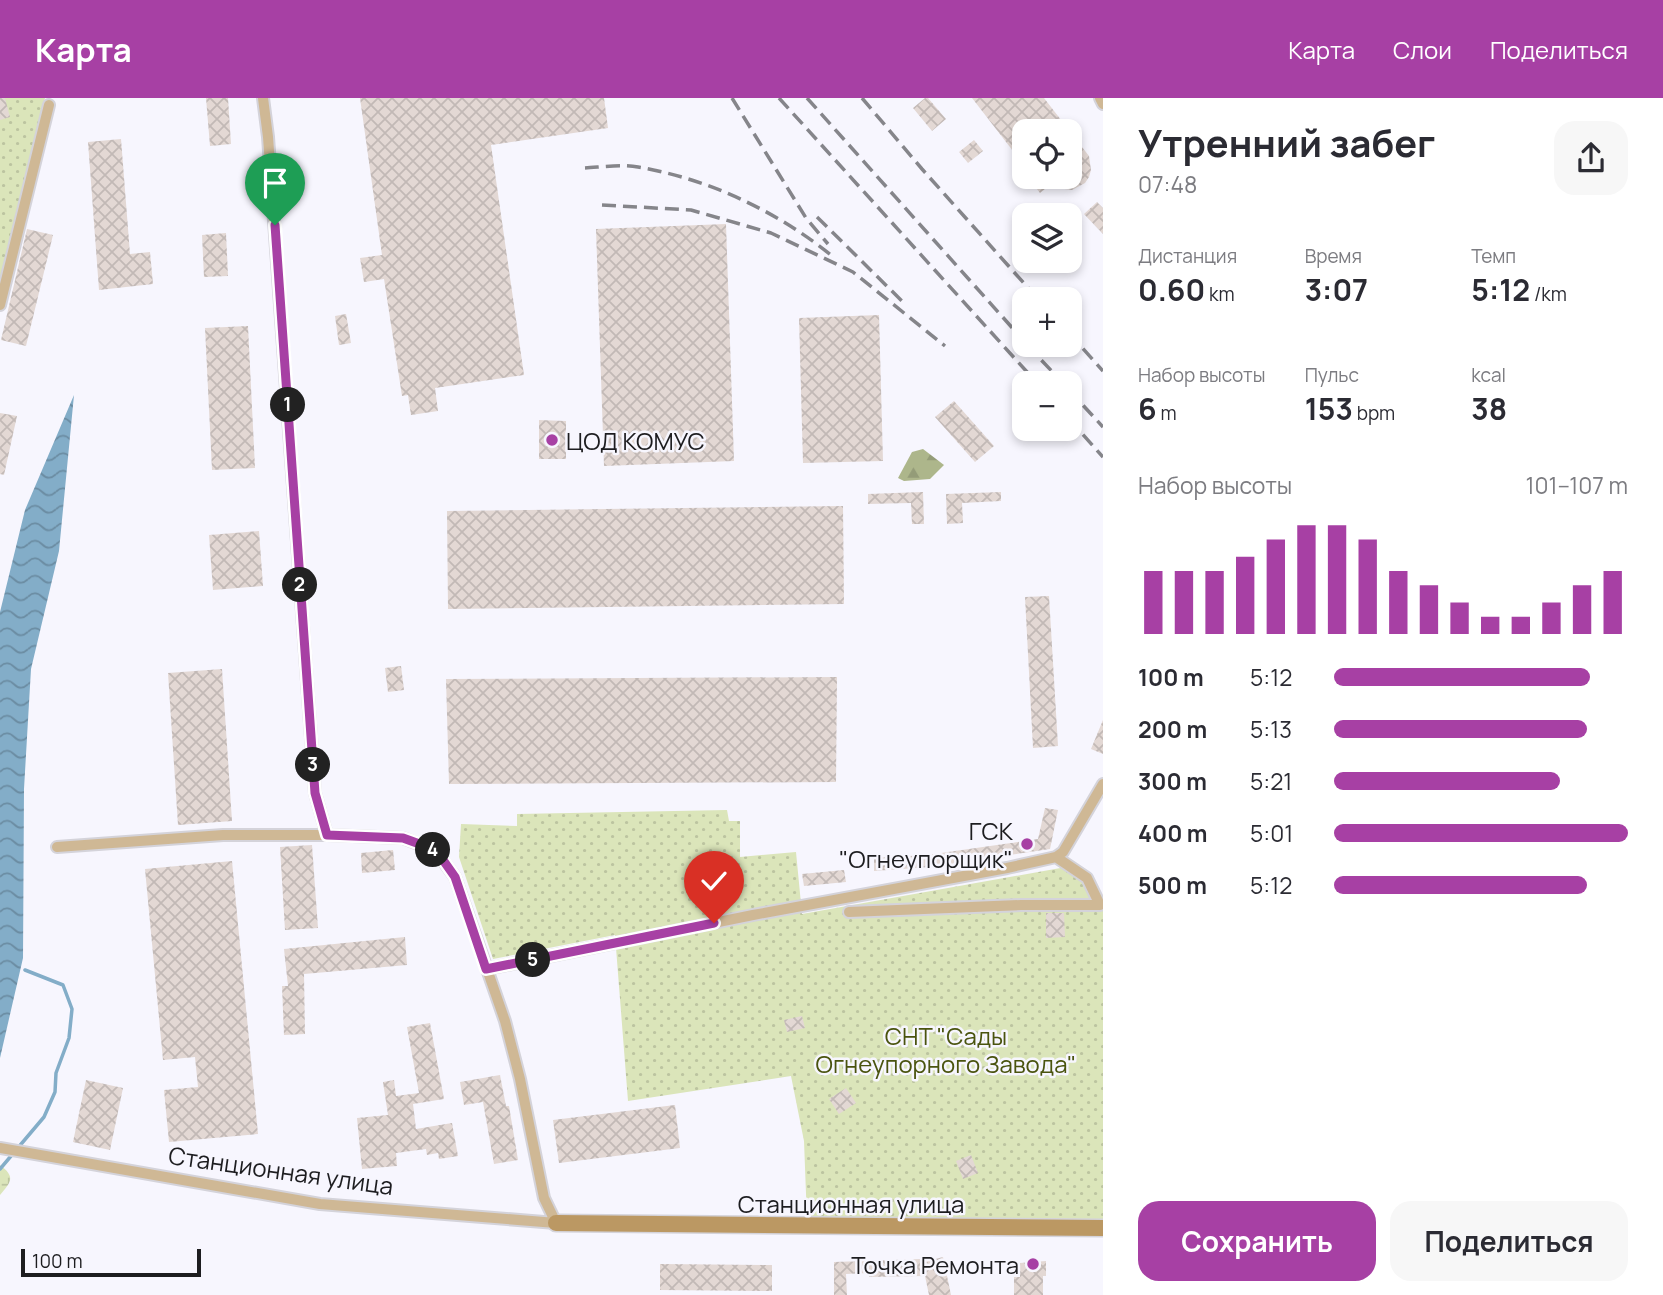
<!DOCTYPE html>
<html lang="ru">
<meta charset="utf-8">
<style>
:root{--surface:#fff;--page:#f7f7f7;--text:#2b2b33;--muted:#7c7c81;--accent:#a740a4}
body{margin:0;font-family:Manrope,sans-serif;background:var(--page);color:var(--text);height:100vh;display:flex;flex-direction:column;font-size:26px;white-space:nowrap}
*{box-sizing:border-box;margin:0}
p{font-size:23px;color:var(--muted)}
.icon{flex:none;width:38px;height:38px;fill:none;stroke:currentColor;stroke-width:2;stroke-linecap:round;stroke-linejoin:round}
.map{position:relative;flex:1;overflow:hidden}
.details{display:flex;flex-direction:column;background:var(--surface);width:560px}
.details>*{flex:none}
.fabs{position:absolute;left:1012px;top:21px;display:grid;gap:14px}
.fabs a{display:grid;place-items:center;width:70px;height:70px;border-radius:14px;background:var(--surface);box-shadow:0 4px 10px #0003;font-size:35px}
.scale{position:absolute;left:21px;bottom:18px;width:180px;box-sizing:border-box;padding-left:7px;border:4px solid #1d1d20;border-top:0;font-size:19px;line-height:24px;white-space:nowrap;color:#1d1d20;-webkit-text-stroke:5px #f7f6fe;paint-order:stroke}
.pin{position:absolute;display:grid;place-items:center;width:60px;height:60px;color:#fff;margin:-72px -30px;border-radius:50% 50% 50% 0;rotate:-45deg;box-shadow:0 0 7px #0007}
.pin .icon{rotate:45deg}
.km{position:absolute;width:35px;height:35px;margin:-18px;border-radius:50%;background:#222;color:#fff;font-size:19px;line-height:35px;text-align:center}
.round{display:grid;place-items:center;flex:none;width:74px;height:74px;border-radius:21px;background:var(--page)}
.summary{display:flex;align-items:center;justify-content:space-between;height:119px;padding:0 35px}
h1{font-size:38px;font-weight:700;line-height:52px}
.stats{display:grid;grid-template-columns:repeat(3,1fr);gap:10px;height:119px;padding:7px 35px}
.stats div{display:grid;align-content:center}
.stats b{font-size:30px;font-weight:700}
.stats small{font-size:19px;font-weight:400}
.stats p{font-size:19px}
.chart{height:196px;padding:14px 35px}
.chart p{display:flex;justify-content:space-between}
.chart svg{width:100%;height:126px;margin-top:7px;stroke:var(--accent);stroke-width:6}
.primary-button{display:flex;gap:14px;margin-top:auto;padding:14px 35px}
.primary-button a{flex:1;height:80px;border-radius:21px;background:var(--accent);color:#fff;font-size:28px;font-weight:700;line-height:80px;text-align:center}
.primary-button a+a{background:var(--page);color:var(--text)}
ul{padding:0 35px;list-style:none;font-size:23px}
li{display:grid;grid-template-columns:112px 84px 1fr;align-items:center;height:52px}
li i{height:18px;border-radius:9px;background:var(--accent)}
header{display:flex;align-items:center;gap:42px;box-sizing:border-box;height:98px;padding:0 35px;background:var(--accent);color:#fff}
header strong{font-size:33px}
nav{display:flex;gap:38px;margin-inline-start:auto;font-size:24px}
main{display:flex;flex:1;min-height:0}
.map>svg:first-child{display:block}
</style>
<header>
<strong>Карта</strong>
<nav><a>Карта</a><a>Слои</a><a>Поделиться</a></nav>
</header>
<main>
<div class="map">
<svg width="1103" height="1197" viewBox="0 0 1103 1197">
<defs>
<pattern id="forest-firs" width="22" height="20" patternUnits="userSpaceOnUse" patternTransform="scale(1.75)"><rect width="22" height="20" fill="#adb68b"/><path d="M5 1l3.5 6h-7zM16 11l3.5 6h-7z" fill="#949c78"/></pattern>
<pattern id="wetland-marsh" width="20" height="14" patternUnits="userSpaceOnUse" patternTransform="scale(1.75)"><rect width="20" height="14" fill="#dbe5ba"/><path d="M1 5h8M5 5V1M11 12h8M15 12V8" fill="none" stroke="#bcc4a0"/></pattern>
<pattern id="garden-dots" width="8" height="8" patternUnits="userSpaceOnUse" patternTransform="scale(1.75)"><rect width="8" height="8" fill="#dbe5ba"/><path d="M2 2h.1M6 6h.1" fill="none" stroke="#bcc4a0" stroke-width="1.8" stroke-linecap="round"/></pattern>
<pattern id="water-waves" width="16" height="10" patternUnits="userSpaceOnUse" patternTransform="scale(1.75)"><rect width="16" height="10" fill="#83adc8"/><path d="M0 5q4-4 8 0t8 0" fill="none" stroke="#6b8ca2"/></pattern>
<pattern id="building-cross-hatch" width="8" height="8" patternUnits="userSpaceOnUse" patternTransform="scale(1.75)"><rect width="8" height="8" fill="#e3d8d4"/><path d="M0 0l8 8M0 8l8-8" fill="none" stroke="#c2b9b6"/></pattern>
</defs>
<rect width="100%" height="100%" fill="#f7f6fe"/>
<path fill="url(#forest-firs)" d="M 923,351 L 944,367 L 930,381 L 904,383 L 898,380 L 912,354 Z"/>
<path fill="url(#wetland-marsh)" d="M 0,1067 C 16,1079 11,1084 0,1097 Z"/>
<path fill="url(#garden-dots)" d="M 0,0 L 45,0 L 0,183 Z
M 727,712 L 729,723 L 740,723 L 740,759 L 796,754 L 802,816 L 1066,769 L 1100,800 L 1103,801 L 1103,1123 L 807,1122 L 804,1043 L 791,978 L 628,1003 L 615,837 L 493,861 L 459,759 L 461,726 L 517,728 L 517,716 Z"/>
<path fill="url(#water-waves)" d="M 74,297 L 59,453 L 31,571 L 24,691 L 23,860 L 0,960 L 0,514 L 25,412 Z"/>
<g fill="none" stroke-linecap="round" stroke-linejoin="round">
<path stroke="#83adc8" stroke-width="3.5" d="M 0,1071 L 44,1019 L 55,994 L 56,975 L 69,940 L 72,911 L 63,887 L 25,872"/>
</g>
<path fill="url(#building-cross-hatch)" d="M 0,0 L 5,0 L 10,19 L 0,22 Z
M 206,0 L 228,0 L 231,46 L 210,48 Z
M 360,0 L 604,0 L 608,30 L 491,47 L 524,277 L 435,290 L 438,313 L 411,317 L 408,297 L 402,298 L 384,181 L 364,184 L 360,160 L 382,157 Z
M 925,0 L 928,0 L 946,21 L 932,33 L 913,10 Z
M 972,0 L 1044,0 L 1089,58 L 1091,72 L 1089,79 L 1085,85 L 1072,92 L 1057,90 L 1051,86 L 1040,95 L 1031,83 L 1036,79 L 1069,79 L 1069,33 L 1024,33 L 1024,45 L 1013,53 Z
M 121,41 L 130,156 L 150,154 L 153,186 L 99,192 L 88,44 Z
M 974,42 L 983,53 L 968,65 L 959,54 Z
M 1097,104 L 1103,110 L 1103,136 L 1084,116 Z
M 726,126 L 734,363 L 604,368 L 596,131 Z
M 27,131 L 53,137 L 26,248 L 1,242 Z
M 226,135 L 228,178 L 204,179 L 202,137 Z
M 346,216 L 351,245 L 339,247 L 335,218 Z
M 879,217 L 883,363 L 803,365 L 799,220 Z
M 248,228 L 255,370 L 212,372 L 205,230 Z
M 954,303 L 994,348 L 975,364 L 935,319 Z
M 0,315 L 17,318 L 4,377 L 0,376 Z
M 539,322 L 566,323 L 566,361 L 539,361 Z
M 923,394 L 924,426 L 912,426 L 911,405 L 868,406 L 868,396 Z
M 1001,394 L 1001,403 L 962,405 L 963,425 L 947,426 L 946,396 Z
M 843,408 L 844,506 L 448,511 L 447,413 Z
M 259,433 L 263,488 L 213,492 L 209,437 Z
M 1049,498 L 1058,648 L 1033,650 L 1025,499 Z
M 401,568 L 404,592 L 388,594 L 385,570 Z
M 222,571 L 232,723 L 178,727 L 168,575 Z
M 837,579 L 836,684 L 449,686 L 446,581 Z
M 1103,622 L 1103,656 L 1091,651 Z
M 1045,710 L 1058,712 L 1050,751 L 930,769 L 874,773 L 874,760 L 927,757 L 1038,741 Z
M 312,747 L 318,830 L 285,832 L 280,749 Z
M 393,752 L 395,772 L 362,775 L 361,755 Z
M 232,763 L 258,1036 L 169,1044 L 164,992 L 198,989 L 195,959 L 163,962 L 145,771 Z
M 844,772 L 846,784 L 804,788 L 802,776 Z
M 1046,815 L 1064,815 L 1065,839 L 1046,840 Z
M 405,839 L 407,867 L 304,876 L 305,936 L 284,937 L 282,888 L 288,888 L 284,851 Z
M 802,918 L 805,930 L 787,934 L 784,922 Z
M 430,925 L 444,1001 L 413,1006 L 416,1031 L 452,1025 L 458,1058 L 439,1061 L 438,1055 L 427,1057 L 426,1051 L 396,1055 L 397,1068 L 362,1071 L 357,1020 L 388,1017 L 383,984 L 394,982 L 396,998 L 419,995 L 407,929 Z
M 500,977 L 506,1008 L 509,1008 L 518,1062 L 494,1066 L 483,1004 L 464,1007 L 460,984 Z
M 86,982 L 123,990 L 110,1052 L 73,1044 Z
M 846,990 L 856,1005 L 839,1016 L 829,1001 Z
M 675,1007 L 680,1050 L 559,1065 L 553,1022 Z
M 971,1057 L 978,1075 L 963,1081 L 956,1063 Z
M 943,1159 L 951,1197 L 929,1197 L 925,1178 L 869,1179 L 869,1175 L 846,1176 L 847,1197 L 834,1197 L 834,1164 L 920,1161 L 924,1164 Z
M 1046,1163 L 1046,1178 L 1043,1178 L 1043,1197 L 1014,1197 L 1014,1179 L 1020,1179 L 1020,1165 Z
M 660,1166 L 772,1167 L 772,1193 L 660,1192 Z"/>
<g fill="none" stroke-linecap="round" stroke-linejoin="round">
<g stroke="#d4d3da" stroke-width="14">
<path id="street" d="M 263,0 L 268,39 L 315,695 L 327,737
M 1100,0 L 1103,6
M 0,207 L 49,7
M 57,749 L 223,737 L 327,737 L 403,740 L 436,753 L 455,779 L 505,923 L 520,981 L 544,1100 L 556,1125
M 849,814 L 1021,807 L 1100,807 L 1087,780 L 1056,759
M 487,871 L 753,817 L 1007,770 L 1056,759 L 1063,754 L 1103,686
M 0,1050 L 320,1106 L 556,1125"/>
</g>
<g stroke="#d4d3da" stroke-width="19">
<path id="secondary" d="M 556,1125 L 1103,1130"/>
</g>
<use href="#street" stroke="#cfb895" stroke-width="10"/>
<use href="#secondary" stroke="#bb9863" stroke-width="16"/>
<path stroke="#85858a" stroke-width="3.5" stroke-dasharray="14 7" stroke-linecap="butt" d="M 732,0 L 806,120 L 828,146
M 779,0 L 1037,285
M 807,0 L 1024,243
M 862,0 L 922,71 L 1038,201
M 585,70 C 602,69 622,66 638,69 C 709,81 776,113 831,157
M 602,107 L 691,112 L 771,135 L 853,174 L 945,248
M 817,119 L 904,205
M 1069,235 L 1103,273
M 1027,247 L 1063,285
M 1069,292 L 1103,329
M 1069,321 L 1103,359"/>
</g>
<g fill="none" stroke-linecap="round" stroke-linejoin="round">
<g stroke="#fff" stroke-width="14">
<path id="route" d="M 275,127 L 315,695 L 327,737 L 403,740 L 436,752 L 455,779 L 486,871 L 714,825"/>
</g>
<use href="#route" stroke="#a740a4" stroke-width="9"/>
</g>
<g fill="#a740a4" stroke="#f7f6fe" stroke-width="2.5">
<circle cx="552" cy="342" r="7"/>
<circle cx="1027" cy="746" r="7"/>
<circle cx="1033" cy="1166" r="7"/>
</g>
<g text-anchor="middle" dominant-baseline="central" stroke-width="5" stroke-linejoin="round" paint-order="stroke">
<g font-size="24" fill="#1d1d20" stroke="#f7f6fe" text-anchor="end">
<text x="566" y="342" text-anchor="start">ЦОД КОМУС</text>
<text x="1013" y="732">ГСК<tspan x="1013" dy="28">"Огнеупорщик"</tspan></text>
<text x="1019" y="1166">Точка Ремонта</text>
</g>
<g font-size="24" fill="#4a540f" stroke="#f7f6fe">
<text x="946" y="937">СНТ "Сады<tspan x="946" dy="28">Огнеупорного Завода"</tspan></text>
</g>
<g font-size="24" fill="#1d1d20" stroke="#f7f6fe">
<text transform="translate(281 1072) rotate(8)">Станционная улица</text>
<text x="851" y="1105">Станционная улица</text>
</g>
</g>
</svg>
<div class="fabs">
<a><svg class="icon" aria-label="locate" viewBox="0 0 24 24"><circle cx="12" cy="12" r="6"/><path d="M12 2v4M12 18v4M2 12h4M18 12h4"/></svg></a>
<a><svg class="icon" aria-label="layers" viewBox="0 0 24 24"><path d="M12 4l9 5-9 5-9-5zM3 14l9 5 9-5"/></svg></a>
<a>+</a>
<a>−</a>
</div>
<div class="scale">100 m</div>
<div class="pin" style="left:275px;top:127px;background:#1e9e55"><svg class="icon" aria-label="arrive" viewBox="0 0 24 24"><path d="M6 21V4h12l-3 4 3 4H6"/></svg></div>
<div class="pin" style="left:714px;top:825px;background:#d93025"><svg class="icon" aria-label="check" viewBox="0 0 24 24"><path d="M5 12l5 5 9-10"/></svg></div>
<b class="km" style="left:288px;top:307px">1</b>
<b class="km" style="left:300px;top:487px">2</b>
<b class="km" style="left:313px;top:667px">3</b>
<b class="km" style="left:433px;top:752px">4</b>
<b class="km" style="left:533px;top:862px">5</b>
</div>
<section class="details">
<div class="summary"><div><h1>Утренний забег</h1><p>07:48</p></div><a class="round"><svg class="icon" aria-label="share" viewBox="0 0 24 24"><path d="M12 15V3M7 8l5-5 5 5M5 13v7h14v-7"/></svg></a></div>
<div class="stats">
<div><p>Дистанция</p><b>0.60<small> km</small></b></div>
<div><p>Время</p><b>3:07</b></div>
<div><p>Темп</p><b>5:12<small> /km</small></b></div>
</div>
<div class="stats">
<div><p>Набор высоты</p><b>6<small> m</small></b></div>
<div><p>Пульс</p><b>153<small> bpm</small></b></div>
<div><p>kcal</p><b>38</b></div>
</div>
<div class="chart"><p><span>Набор высоты</span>101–107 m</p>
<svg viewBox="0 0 160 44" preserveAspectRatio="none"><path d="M5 44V22M15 44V22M25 44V22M35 44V17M45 44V11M55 44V6M65 44V6M75 44V11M85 44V22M95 44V27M105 44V33M115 44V38M125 44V38M135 44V33M145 44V27M155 44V22"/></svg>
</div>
<ul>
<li><b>100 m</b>5:12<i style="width:87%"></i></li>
<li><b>200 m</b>5:13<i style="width:86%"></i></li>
<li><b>300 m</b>5:21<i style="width:77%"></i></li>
<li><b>400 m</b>5:01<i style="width:100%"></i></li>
<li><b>500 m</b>5:12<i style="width:86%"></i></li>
</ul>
<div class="primary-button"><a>Сохранить</a><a>Поделиться</a></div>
</section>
</main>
